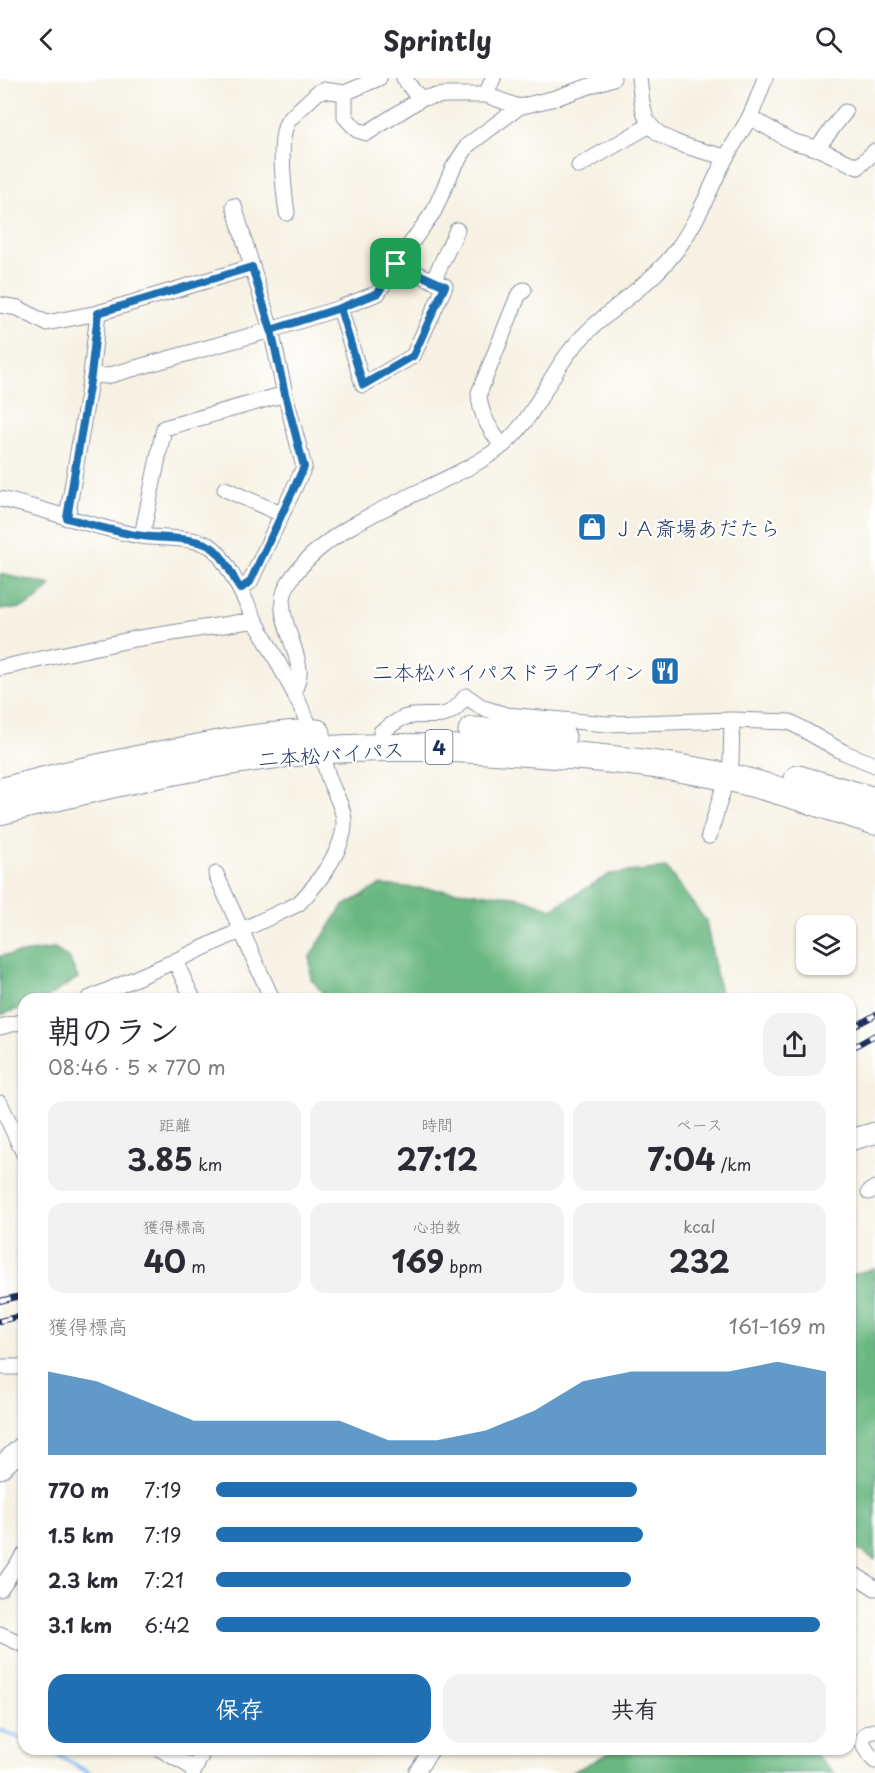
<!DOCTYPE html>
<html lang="ja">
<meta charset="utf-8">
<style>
:root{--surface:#fff;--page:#f2f2f3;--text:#2b2b33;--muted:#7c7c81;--accent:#1f6fb2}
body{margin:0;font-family:"Playpen Sans","Klee One",sans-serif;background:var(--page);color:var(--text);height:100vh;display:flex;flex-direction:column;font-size:22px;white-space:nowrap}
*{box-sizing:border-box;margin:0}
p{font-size:20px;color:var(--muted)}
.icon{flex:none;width:33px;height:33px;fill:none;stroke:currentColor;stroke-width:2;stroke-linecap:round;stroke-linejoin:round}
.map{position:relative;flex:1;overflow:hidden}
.drawer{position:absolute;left:18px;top:915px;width:838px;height:762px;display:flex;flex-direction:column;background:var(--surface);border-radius:18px;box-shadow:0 2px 4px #0004}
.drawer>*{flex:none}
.tools{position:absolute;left:796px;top:837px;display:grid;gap:12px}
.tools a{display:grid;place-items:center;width:60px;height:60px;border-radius:12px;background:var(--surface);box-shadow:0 2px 4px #0004;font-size:30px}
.pin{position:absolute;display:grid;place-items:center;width:51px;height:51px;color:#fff;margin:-26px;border-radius:12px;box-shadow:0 3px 9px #0006}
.round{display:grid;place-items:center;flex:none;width:63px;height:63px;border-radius:18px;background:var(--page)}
.head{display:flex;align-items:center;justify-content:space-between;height:102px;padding:0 30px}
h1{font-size:33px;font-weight:700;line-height:45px}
.figures{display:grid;grid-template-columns:repeat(3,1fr);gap:9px;height:102px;padding:6px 30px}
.figures div{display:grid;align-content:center;border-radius:15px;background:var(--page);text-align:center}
.figures b{font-size:30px;font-weight:700}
.figures small{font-size:16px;font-weight:400}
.figures p{font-size:16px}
.chart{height:168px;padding:12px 30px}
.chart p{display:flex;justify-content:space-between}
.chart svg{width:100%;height:108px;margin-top:6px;fill:var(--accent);opacity:.7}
.button{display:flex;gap:12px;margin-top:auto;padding:12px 30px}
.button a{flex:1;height:69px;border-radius:18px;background:var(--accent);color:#fff;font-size:24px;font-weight:700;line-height:69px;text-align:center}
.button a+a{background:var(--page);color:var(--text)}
ul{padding:0 30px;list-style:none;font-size:20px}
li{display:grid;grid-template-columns:96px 72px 1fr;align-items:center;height:45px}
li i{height:15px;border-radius:8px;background:var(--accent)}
header{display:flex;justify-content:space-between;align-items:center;height:78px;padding:0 30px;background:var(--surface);font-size:27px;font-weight:700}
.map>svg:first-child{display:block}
</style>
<header><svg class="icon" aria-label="back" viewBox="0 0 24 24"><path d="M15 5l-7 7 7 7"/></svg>Sprintly<svg class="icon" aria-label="search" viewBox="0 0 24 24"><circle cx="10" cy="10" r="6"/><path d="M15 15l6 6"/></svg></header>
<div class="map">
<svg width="875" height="1695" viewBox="0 0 875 1695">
<rect width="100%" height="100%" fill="#fff"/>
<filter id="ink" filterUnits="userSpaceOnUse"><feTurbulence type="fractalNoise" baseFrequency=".0167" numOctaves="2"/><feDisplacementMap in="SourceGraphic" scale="12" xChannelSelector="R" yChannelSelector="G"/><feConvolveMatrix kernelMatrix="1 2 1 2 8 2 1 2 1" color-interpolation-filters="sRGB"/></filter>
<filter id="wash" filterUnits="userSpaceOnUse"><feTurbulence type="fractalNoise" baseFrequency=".008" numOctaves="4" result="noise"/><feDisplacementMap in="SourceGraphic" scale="24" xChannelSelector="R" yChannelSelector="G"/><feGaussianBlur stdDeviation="1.35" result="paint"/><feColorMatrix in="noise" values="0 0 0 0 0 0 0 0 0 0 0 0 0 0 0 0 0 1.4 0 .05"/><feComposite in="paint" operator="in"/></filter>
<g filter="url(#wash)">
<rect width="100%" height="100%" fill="#f6f1e2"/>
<path fill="#6ab881" stroke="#427470" stroke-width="1.5" d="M 0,496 L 51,507 C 36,525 24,533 0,531 Z
M 666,790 L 706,843 L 721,921 L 328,921 L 311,901 L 310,879 L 342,829 L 380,807 L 515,818 L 552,831 L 610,796 Z
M 54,871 L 69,880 L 78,900 L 45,921 L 24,921 L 24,929 L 0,937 L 0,878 Z
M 875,1190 L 875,1482 L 851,1467 L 850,1197 Z
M 617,1671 L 809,1671 L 834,1695 L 571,1695 Z"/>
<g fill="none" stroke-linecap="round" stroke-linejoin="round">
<path stroke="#81baf2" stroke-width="4" d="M 0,1652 L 24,1662
M 48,1671 L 89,1695"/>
</g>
</g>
<g filter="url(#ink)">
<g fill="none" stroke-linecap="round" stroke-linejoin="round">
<g stroke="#8890a0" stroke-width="17">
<path id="street" d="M 379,0 L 345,15 L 345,39 L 357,52 L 367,55 L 422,20 L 445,17 L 486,17 L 519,29 L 555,20 L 613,0
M 404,0 L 414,14 L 422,20
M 639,0 C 641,14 641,29 647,42 C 658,65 704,73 726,79
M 486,17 L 493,0
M 750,39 L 791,63 L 819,71 L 858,89 L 875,73
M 817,70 L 845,34
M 579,88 L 650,47
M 234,128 L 271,252 L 285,316 L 304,389 L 250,504 L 240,511
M 287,135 C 284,114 278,63 287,45 C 291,38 311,21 317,15 L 323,12 L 345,15
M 396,186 L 434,133 L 453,90 L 468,67 L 519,29
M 433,203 L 457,152
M 0,227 L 18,230 L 46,245 L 98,235 L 252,189
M 91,297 L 107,298 L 271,252 L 340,230 L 378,215 L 396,186 L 445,208 L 413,278 L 363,307 L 340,230
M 502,368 C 491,353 479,335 479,315 L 518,218 L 524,212
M 225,411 L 281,436
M 0,421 C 48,431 93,450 141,458 C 160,461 198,458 213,470 C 227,481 247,527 256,544 C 279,586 302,627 319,671 C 323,681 326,691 329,701 C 334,715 344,729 344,744 C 345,771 316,808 298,826 L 175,883 L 88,921
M 67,440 L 91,297 L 98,235
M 142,458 L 164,350 L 285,316
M 0,590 L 134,561 L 255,542
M 294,614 C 296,607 300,600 299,592 C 297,563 271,533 289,504 C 331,439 432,416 494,374 C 529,351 543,309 567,277 C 598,235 648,212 678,170 C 696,145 708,116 721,89 C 729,73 739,58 748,42 C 755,29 760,14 765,0
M 381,654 C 388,650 398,641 406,639 C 434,633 445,648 466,618 L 483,630 L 506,637 L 607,646 L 732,642 L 790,644 L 843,674 L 875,687
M 709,758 L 731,685 L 732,642
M 216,796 L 272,921
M 175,883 L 193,921
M 0,949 L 24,943
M 0,1025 L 24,1076
M 869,1114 L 875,1110
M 0,1289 L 24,1289
M 850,1494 L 875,1510
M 0,1511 L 24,1477
M 0,1556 L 24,1567
M 875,1653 C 853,1656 866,1674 875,1683
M 160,1671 L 195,1691
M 193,1695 L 204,1671
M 416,1695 L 432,1671"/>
</g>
<g stroke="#8890a0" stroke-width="23">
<path id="secondary" d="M 850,1062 L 875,1055
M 0,1390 L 24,1368"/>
</g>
<g stroke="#8890a0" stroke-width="29">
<path id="highway" d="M 472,653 L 517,655 L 562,659
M 798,701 L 875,723
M 0,714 C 64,697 128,682 193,671 C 234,663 275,656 317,655
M 0,733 C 105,707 212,681 321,672 C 387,667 454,670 520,674 C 587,678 653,684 718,697 C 771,708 823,727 875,743"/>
</g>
<use href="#street" stroke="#fff" stroke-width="15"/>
<use href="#secondary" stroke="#fff" stroke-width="21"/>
<use href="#highway" stroke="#fff" stroke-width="27"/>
<g stroke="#1b2f5e" stroke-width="6">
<path id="rail" d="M 850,951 L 875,937
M 850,971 L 875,957
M 0,1223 L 24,1217
M 0,1243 L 24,1237"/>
</g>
<use href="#rail" stroke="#fff" stroke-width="4" stroke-dasharray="11" stroke-linecap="butt"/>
</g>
</g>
<g fill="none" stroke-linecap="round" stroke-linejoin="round" filter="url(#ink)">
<g stroke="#fff" stroke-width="12">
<path id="route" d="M 396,186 L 378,215 L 340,230 L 271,252 L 252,189 L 98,235 L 91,297 L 67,440 C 92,447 117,455 143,458 C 162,461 196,459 211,469 C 224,477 232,498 240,511 L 250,504 L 304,389 L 285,316 L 271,252 L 340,230 L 363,307 L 413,278 L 445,208 L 396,186"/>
</g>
<use href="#route" stroke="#1f6fb2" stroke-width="8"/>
</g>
<defs>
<g id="shop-square" transform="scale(1.5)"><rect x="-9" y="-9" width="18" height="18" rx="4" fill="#1f6fb2" stroke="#fff"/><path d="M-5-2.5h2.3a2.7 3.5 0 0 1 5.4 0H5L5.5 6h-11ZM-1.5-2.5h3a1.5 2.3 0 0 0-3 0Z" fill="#fff"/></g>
<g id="restaurant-square" transform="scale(1.5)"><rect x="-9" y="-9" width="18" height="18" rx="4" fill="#1f6fb2" stroke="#fff"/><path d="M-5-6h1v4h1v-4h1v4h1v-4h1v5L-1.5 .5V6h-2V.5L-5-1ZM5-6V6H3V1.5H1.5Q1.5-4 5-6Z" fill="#fff"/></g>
</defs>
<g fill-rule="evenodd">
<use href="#shop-square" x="592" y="449"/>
<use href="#restaurant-square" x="665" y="593"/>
</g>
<g text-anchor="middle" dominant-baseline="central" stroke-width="4.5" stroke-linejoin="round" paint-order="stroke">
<rect fill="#fff" stroke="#5f6d8e" stroke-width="1.5" x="425.5" y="652" width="27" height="34" rx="4.5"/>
<g font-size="20" font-weight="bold" fill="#1b2f5e">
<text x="439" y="669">4</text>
</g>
<g font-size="21" fill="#1b2f5e" stroke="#fff" text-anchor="start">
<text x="613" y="449">ＪＡ斎場あだたら</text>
<text x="644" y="593" text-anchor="end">二本松バイパスドライブイン</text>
</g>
<g font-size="21" fill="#1b2f5e" stroke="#fff">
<text transform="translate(331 675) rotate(-4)">二本松バイパス</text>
</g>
</g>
</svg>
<div class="tools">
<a><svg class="icon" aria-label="layers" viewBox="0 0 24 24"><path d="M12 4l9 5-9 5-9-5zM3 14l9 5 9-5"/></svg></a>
</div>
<div class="pin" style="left:396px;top:186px;background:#1e9e55"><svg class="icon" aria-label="arrive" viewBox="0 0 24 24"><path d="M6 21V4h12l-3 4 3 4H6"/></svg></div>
<section class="drawer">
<div class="head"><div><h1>朝のラン</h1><p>08:46 · 5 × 770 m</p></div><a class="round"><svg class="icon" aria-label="share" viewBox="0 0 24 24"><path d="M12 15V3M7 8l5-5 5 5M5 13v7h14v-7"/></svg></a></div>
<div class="figures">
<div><p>距離</p><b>3.85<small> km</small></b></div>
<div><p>時間</p><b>27:12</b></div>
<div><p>ペース</p><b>7:04<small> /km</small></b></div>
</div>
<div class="figures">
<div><p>獲得標高</p><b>40<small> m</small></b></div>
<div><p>心拍数</p><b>169<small> bpm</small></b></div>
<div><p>kcal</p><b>232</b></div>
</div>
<div class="chart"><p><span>獲得標高</span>161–169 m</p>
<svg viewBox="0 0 160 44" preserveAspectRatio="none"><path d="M0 44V10L10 14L20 22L30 30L40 30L50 30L60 30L70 38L80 38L90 34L100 26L110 14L120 10L130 10L140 10L150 6L160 10V44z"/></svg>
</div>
<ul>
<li><b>770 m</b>7:19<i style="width:69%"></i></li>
<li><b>1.5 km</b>7:19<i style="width:70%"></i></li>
<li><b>2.3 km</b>7:21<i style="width:68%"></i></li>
<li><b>3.1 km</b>6:42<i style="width:99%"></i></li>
</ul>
<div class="button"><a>保存</a><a>共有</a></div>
</section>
</div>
